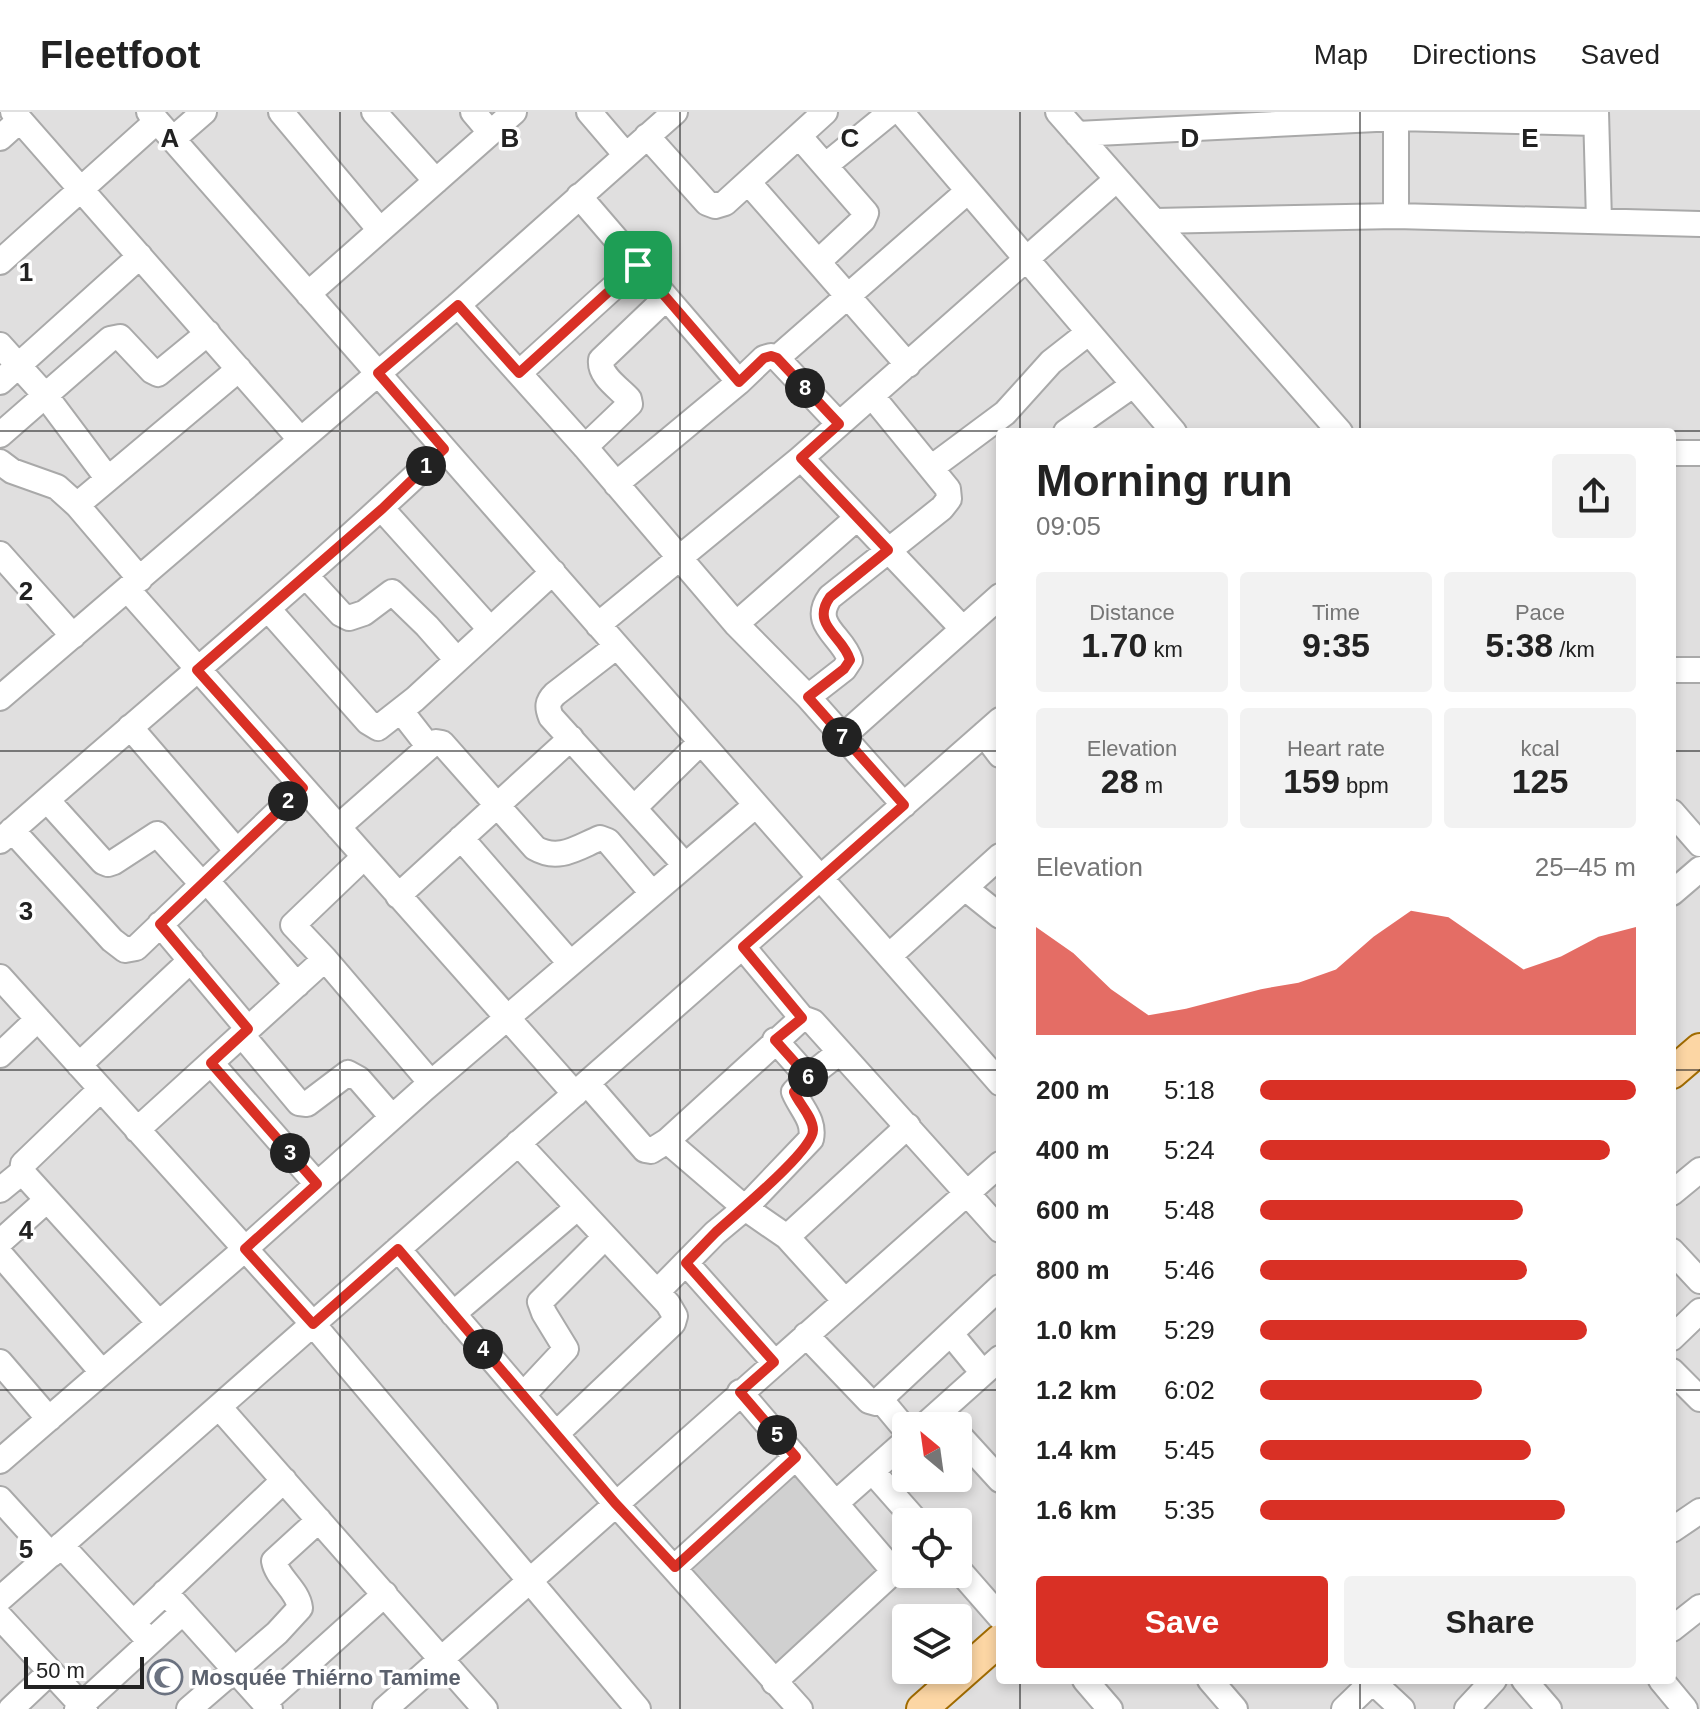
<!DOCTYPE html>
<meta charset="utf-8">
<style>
:root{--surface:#fff;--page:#f2f2f2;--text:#222;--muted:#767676;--line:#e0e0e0;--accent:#d93025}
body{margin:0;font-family:Helvetica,sans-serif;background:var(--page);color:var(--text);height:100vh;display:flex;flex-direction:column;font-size:30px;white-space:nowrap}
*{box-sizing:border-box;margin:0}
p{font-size:26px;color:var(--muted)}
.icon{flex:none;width:44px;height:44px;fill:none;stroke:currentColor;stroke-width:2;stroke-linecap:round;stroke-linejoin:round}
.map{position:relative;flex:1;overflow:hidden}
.sheet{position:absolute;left:996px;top:316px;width:680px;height:1256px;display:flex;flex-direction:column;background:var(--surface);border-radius:8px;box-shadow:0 4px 12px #0003}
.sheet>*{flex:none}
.needle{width:52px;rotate:331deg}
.buttons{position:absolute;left:892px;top:1300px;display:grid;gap:16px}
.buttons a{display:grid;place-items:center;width:80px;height:80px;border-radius:8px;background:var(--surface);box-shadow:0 4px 12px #0003;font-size:40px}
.scale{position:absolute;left:24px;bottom:20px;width:120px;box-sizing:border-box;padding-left:8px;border:4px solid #222;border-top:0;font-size:22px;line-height:28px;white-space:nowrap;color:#222;-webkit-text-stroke:6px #fff;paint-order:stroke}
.pin{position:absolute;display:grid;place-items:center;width:68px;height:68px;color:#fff;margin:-34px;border-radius:16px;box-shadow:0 4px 12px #0006}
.km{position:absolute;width:40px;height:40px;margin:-20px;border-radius:50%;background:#222;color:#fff;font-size:22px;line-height:40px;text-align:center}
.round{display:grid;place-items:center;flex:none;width:84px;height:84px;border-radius:8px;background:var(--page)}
.headline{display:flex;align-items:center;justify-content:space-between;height:136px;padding:0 40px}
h1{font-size:44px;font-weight:800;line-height:60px}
.metrics{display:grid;grid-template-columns:repeat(3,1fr);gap:12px;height:136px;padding:8px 40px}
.metrics div{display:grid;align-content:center;border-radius:8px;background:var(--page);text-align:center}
.metrics b{font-size:34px;font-weight:800}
.metrics small{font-size:22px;font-weight:400}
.metrics p{font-size:22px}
.chart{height:224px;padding:16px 40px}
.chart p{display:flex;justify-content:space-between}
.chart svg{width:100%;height:144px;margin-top:8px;fill:var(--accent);opacity:.7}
.button{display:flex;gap:16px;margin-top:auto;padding:16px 40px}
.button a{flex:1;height:92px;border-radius:8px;background:var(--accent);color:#fff;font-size:32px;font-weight:800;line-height:92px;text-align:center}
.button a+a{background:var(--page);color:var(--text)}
ul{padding:0 40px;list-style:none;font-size:26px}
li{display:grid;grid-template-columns:128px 96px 1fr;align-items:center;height:60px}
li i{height:20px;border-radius:10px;background:var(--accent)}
header{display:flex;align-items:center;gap:48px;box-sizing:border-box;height:112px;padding:0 40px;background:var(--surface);border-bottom:2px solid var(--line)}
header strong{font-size:38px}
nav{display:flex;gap:44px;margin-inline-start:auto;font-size:28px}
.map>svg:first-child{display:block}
</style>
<header>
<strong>Fleetfoot</strong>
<nav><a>Map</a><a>Directions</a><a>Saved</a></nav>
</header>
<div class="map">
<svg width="1700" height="1597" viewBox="0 0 1700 1597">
<rect width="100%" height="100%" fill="#f2efe9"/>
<path fill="#e0dfdf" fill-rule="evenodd" d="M 0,0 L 1700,0 L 1700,1597 L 0,1597 ZM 1000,320 L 1672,320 L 1672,1568 L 1000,1568 ZM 906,1314 L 958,1314 L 958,1366 L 906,1366 ZM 906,1410 L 958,1410 L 958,1462 L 906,1462 ZM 906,1506 L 958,1506 L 958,1558 L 906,1558 Z"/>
<path fill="#d0d0d0" d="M 793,1359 L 886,1458 L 780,1556 L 688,1457 Z"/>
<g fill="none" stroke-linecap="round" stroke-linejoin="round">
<g stroke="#a9a9a9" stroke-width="28">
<path id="minor" d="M 13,0 L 300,327
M 149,0 L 1000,971
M 281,0 L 380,118
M 374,0 L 436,69
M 473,0 L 490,20
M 589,0 L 625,42
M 901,0 L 1174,320
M 1058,0 L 1340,320
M 1396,0 L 1396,104
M 1596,0 L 1599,109
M 1077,22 L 1396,6 L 1596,11
M 647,24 L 707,91 L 715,94 L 725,91 L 825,0
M 799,24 L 866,101 L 863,108 L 818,150
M 0,26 L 20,8
M 173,27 L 204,0
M 826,53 L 891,0
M 748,70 L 908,253
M 579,84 L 739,270 L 616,372
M 1155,109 L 1396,104 L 1700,112
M 0,150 L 157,9
M 308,182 L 514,0
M 458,193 L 585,335 L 736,512 L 808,585 L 904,693
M 0,233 L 45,283 L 108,367
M 777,246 L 968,79
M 519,261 L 638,153
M 0,270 L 140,144
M 739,270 L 764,246 L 771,244 L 777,246 L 839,312
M 1066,320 L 1133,273
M 0,323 L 110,227 L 120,225 L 152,259 L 158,262 L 208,221
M 585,335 L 630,292 L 629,287 C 619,276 599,264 601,248 L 666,186
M 1672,341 L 1700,341
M 801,346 L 962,516
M 0,350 L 12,359 L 57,375 L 77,393 L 140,467
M 931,356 L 1005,301 L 1051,250 L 1088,221
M 77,393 L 239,257
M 382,397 L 490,517
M 0,442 L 73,524
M 306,464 L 341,502 L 349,506 L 364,501 L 392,480 L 427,514 L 457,548
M 128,478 L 575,982
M 268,497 L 368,610 L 378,616 L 415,587 L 553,460
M 736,512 L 857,406
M 598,513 L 801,346 L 1117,67
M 617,534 L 555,582 C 547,590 547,595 551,605 L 685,753
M 1672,558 L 1700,558
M 808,585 L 844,557 L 850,548 C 843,524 810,513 830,485 L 942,396 L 949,387 L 948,377 L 872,284
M 0,586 L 458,193 L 675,0
M 401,599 L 429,635
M 130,615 L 236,738
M 984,622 L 1000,643
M 842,625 L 1000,484
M 47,688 L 103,750 L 108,752 L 114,750 L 157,722 L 202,772
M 635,695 L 701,630
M 1672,700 L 1700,732
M 338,715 L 429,635 L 436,630 L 442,631 L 535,736 C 559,750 578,735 600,726 L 608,729 L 652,781
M 12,718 L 112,828 L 125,838 L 136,836 L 303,676
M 461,726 L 570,851
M 0,729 C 148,598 301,473 444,337
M 364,745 L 293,813 L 325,847 L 431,971
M 206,768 L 297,873
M 965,776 L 1000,804
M 1672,781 L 1700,757
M 398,784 L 571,626
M 160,812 L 248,917
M 743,835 L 802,906 L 813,910 L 1000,1118
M 889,844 L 1000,744
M 0,865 L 313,1212 L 638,1597
M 242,923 L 299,991 L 307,992 L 348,961 L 359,967 L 392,1005
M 775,928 L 808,965
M 0,943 L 38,907
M 211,951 L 317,1072
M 79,953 L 191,848
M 587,971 L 645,1038 L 651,1039 L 667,1029 L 802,906
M 101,977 L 23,1052 L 22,1060 L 159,1211
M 137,1018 L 325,847
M 667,1029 L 745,1096 L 787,1125 L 845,1189
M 518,1031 L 668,1192 L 675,1204 L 673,1211 L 556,1322
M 0,1078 L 22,1060
M 1672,1081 L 1700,1058
M 787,1125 L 908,1014
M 0,1130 L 47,1088
M 398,1137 L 615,1391 L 800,1597
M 1672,1139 L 1700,1169
M 0,1142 L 102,1260
M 686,1151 L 774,1250
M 657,1180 L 715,1121 L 745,1096 L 811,1027 C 815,1008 801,997 794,980 L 808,965 L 840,940
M 453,1202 L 577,1096
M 951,1222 L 983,1261
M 806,1223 L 869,1289 L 876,1291 L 1000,1175
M 1672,1226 L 1700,1199
M 0,1250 L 49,1307
M 1672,1259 L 1700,1287
M 740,1280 L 891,1456 L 889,1464 L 774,1570
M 523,1283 L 566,1237 L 544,1201 L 540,1190 L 605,1125
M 881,1288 L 906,1318
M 219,1295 L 485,1597
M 924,1314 L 1000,1246
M 958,1322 L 1000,1368
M 0,1349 L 245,1137 L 424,977 L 756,693
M 872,1359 L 917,1410
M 0,1387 L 51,1443
M 836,1391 L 906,1329
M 1672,1418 L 1700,1399
M 61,1433 L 144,1523
M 675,1455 L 796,1345
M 958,1457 L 1000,1505
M 165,1480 L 270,1597
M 0,1487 L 1000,608
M 0,1505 L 85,1597
M 133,1511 L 284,1368
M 1672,1517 L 1700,1495
M 1085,1568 L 1110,1597
M 1210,1568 L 1235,1597
M 1524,1568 L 1549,1597
M 1661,1568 L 1685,1597
M 1373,1570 L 1402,1597
M 264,1591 L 385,1482
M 11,1597 L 49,1561
M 77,1597 L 183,1500
M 189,1597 L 277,1521 L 300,1496 C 298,1478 277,1466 274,1449 L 319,1408
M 385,1597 L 1000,1052
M 1344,1597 L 1374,1568
M 1467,1597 L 1494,1568"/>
</g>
<g stroke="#a06b00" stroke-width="34">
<path id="major" d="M 1672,961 L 1700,937
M 922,1597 L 1000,1528"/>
</g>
<use href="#minor" stroke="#fff" stroke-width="24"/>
<use href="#major" stroke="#fcd6a4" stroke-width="30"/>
</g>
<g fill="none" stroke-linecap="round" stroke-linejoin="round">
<g stroke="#fff" stroke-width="16">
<path id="route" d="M 638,153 L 739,270 L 764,246 L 771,244 L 777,246 L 839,312 L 801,346 L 888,438 L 830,485 C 810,513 843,524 850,548 L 844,557 L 808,585 L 904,693 L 743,835 L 802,906 L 775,928 L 808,965 L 794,980 C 799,992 813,1005 813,1018 C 813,1039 734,1103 716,1120 C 706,1130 696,1141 686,1151 L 774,1250 L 740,1280 L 796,1345 L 675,1455 L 615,1391 L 398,1137 L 313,1212 L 245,1137 L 317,1072 L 211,951 L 248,917 L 160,812 L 303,676 L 197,558 L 382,397 L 444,337 L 378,261 L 458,193 L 519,261 Z"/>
</g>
<use href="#route" stroke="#d93025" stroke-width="10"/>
</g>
<path fill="none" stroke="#222" stroke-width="2" stroke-opacity="0.55" d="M 340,0 L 340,1597M 680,0 L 680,1597M 1020,0 L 1020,320M 1360,0 L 1360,320M 0,319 L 1700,319M 0,639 L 1000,639M 1672,639 L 1700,639M 0,958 L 1000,958M 1672,958 L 1700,958M 0,1278 L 1000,1278M 1672,1278 L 1700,1278M 1020,1568 L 1020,1597M 1360,1568 L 1360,1597"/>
<defs>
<g id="mosque-ring" transform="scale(1.8)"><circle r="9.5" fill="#fff" stroke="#6b7280" stroke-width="1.5"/><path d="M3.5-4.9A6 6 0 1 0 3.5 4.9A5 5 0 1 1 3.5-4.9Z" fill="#6b7280"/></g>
</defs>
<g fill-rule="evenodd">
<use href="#mosque-ring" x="165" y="1565"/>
</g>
<g text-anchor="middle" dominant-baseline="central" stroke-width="7" stroke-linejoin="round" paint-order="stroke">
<g font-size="22" font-weight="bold" fill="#5b616d" stroke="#fff" text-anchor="start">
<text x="191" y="1565">Mosquée Thiérno Tamime</text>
</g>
</g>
<g font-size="26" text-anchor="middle" font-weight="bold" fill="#222" stroke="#fff" stroke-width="7" stroke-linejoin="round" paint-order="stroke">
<text x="170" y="35">A</text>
<text x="510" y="35">B</text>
<text x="850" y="35">C</text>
<text x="1190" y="35">D</text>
<text x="1530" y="35">E</text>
<text x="26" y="169">1</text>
<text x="26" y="488">2</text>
<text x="26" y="808">3</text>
<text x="26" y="1127">4</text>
<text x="26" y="1446">5</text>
</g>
</svg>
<div class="buttons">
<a><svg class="needle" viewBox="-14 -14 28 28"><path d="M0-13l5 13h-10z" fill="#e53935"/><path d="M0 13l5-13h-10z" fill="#767676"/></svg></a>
<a><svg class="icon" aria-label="locate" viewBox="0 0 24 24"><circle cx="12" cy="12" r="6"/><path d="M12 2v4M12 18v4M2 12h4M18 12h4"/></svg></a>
<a><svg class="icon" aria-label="layers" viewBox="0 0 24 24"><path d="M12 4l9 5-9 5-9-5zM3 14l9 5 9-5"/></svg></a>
</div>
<div class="scale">50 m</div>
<div class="pin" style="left:638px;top:153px;background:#1e9e55"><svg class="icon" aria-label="arrive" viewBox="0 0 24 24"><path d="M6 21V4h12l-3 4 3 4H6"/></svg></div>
<b class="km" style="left:426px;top:354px">1</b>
<b class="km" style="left:288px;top:689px">2</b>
<b class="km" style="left:290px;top:1041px">3</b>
<b class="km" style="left:483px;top:1237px">4</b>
<b class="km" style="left:777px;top:1323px">5</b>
<b class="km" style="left:808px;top:965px">6</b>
<b class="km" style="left:842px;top:625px">7</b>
<b class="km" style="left:805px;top:276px">8</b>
<section class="sheet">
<div class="headline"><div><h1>Morning run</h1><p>09:05</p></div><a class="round"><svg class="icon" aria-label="share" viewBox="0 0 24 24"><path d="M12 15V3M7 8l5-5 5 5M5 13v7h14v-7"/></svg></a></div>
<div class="metrics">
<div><p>Distance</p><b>1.70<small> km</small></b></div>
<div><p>Time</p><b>9:35</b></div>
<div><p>Pace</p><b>5:38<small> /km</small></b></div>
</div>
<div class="metrics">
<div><p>Elevation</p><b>28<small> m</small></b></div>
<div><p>Heart rate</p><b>159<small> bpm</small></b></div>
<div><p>kcal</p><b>125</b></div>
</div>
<div class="chart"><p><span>Elevation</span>25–45 m</p>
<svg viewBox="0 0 160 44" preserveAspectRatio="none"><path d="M0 44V11L10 19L20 30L30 38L40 36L50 33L60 30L70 28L80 24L90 14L100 6L110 8L120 16L130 24L140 20L150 14L160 11V44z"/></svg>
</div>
<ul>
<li><b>200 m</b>5:18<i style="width:100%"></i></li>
<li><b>400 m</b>5:24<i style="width:93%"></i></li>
<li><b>600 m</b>5:48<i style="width:70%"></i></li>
<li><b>800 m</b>5:46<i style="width:71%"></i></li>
<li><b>1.0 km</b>5:29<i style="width:87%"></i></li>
<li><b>1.2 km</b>6:02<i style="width:59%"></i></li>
<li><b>1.4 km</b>5:45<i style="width:72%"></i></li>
<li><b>1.6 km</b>5:35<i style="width:81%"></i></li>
</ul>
<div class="button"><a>Save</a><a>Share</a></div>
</section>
</div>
